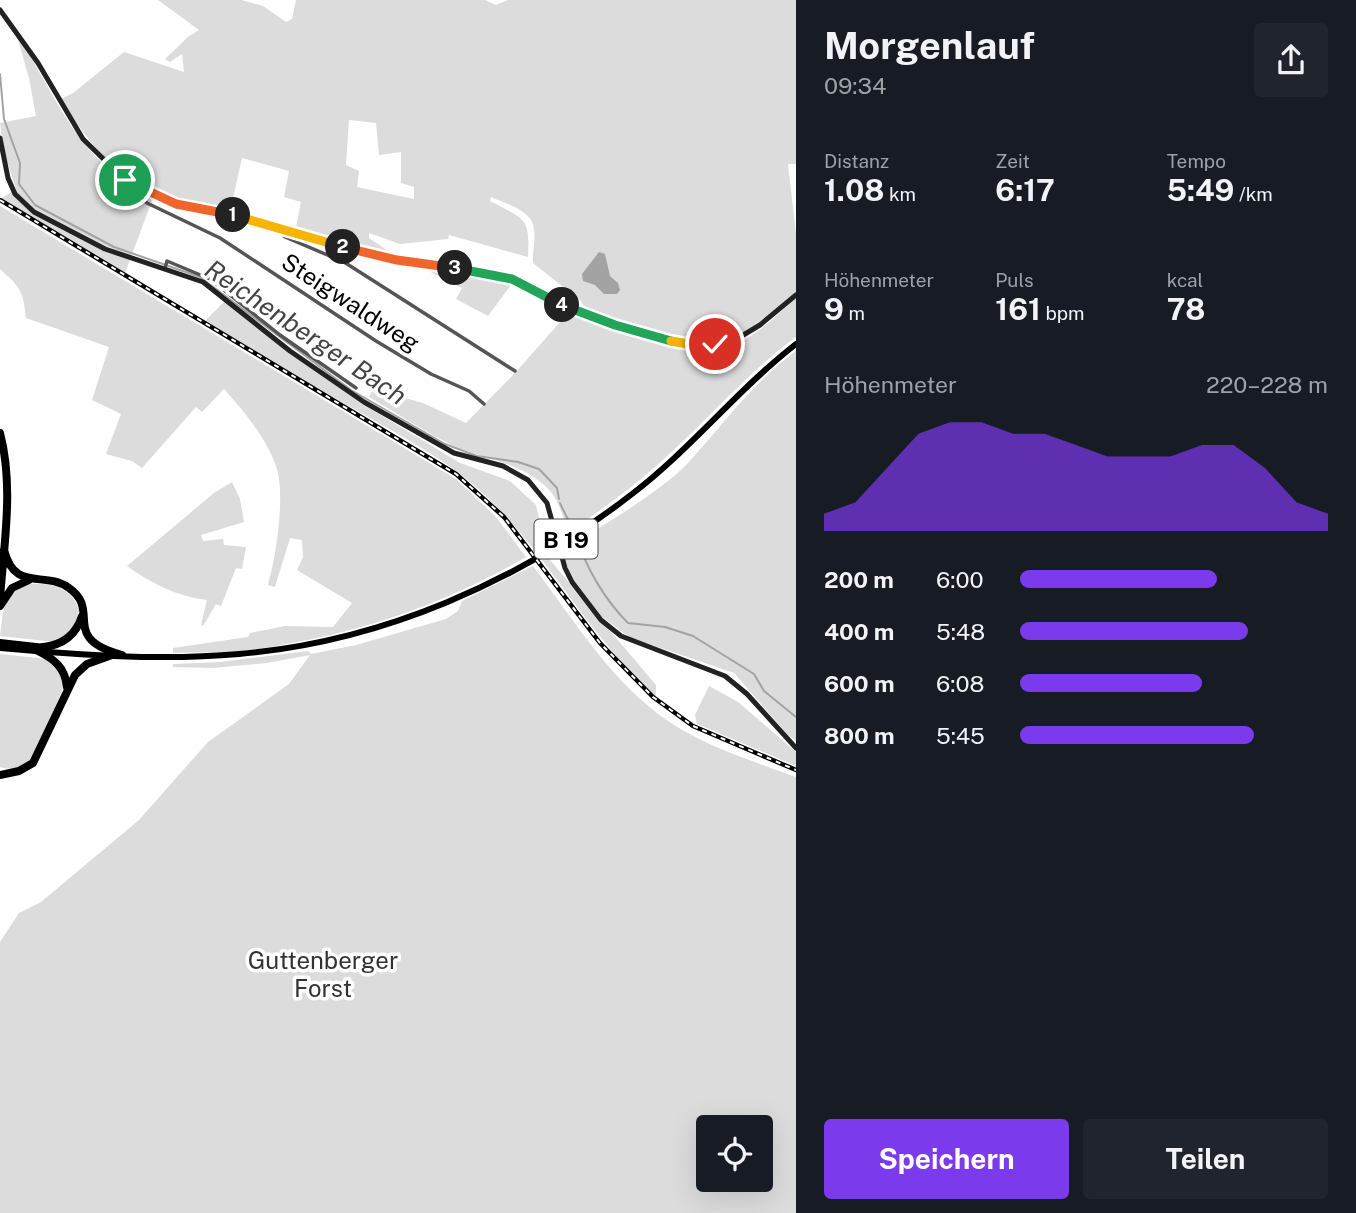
<!DOCTYPE html>
<html lang="de">
<meta charset="utf-8">
<style>
:root{--surface:#171b24;--page:#20242c;--text:#f1f3f6;--muted:#9ea1a6;--accent:#7c3aed}
body{margin:0;font-family:"Public Sans",sans-serif;background:var(--page);color:var(--text);height:100vh;display:flex;flex-direction:column;font-size:26px;white-space:nowrap}
*{box-sizing:border-box;margin:0}
p{font-size:23px;color:var(--muted)}
.icon{flex:none;width:38px;height:38px;fill:none;stroke:currentColor;stroke-width:2;stroke-linecap:round;stroke-linejoin:round}
.map{position:relative;flex:1;overflow:hidden}
.side{display:flex;flex-direction:column;background:var(--surface);width:560px}
.side>*{flex:none}
.tools{position:absolute;left:696px;top:1115px;display:grid;gap:14px}
.tools a{display:grid;place-items:center;width:77px;height:77px;border-radius:7px;background:var(--surface);box-shadow:0 7px 28px #0002;font-size:35px}
.pin{position:absolute;display:grid;place-items:center;width:60px;height:60px;color:#fff;margin:-30px;border:4px solid #fff;border-radius:50%;box-shadow:0 2px 7px #0007}
.km{position:absolute;width:35px;height:35px;margin:-18px;border-radius:50%;background:#222;color:#fff;font-size:19px;line-height:35px;text-align:center}
.round{display:grid;place-items:center;flex:none;width:74px;height:74px;border-radius:7px;background:var(--page)}
.headline{display:flex;align-items:center;justify-content:space-between;height:119px;padding:0 28px}
h1{font-size:38px;font-weight:700;line-height:52px}
.metrics{display:grid;grid-template-columns:repeat(3,1fr);gap:10px;height:119px;padding:7px 28px}
.metrics div{display:grid;align-content:center}
.metrics b{font-size:30px;font-weight:700}
.metrics small{font-size:19px;font-weight:400}
.metrics p{font-size:19px}
.chart{height:196px;padding:14px 28px}
.chart p{display:flex;justify-content:space-between}
.chart svg{width:100%;height:126px;margin-top:7px;fill:var(--accent);opacity:.7}
.primary-button{display:flex;gap:14px;margin-top:auto;padding:14px 28px}
.primary-button a{flex:1;height:80px;border-radius:7px;background:var(--accent);color:#fff;font-size:28px;font-weight:700;line-height:80px;text-align:center}
.primary-button a+a{background:var(--page);color:var(--text)}
ul{padding:0 28px;list-style:none;font-size:23px}
li{display:grid;grid-template-columns:112px 84px 1fr;align-items:center;height:52px}
li i{height:18px;border-radius:9px;background:var(--accent)}
main{display:flex;flex:1;min-height:0}
.map>svg:first-child{display:block}
</style>
<main>
<div class="map">
<svg width="796" height="1213" viewBox="0 0 796 1213">
<rect width="100%" height="100%" fill="#fff"/>
<path fill="#dcdcdc" fill-rule="evenodd" d="M 158,0 L 241,0 L 263,6 L 286,22 L 292,19 L 296,0 L 485,0 L 496,5 L 508,0 L 796,0 L 796,164 L 788,164 L 796,234 L 796,292 C 778,306 760,325 739,335 C 691,356 633,326 586,312 L 581,301 L 533,263 C 532,252 536,240 534,229 C 532,210 506,204 491,197 L 490,201 C 525,220 530,216 528,257 L 449,235 L 448,239 L 400,244 L 369,233 L 369,238 L 397,257 L 295,232 L 301,202 L 284,197 L 289,171 L 242,158 L 230,211 C 212,208 193,206 176,201 C 121,184 90,146 61,99 L 73,93 L 124,52 L 184,72 L 182,54 L 170,62 L 165,59 L 188,37 L 199,30 ZM 349,120 L 376,123 L 379,155 L 401,152 L 401,183 L 414,187 L 414,199 L 357,187 L 359,171 L 346,165 Z
M 16,33 C 60,101 75,159 153,198 L 125,273 L 0,199 L 16,189 L 4,152 L 0,123 L 36,116 L 29,78 Z
M 0,206 L 456,479 L 496,517 L 526,557 C 446,604 357,634 264,648 C 234,653 203,652 173,653 L 173,648 L 248,637 L 250,633 L 285,626 L 333,627 L 352,603 L 297,570 L 303,557 L 302,540 L 290,538 L 275,587 L 268,585 C 276,557 286,493 276,466 C 266,438 244,411 224,389 L 202,412 L 196,407 L 142,468 L 132,461 L 106,454 L 121,414 L 92,400 L 109,347 L 26,318 C 23,290 20,287 0,269 Z
M 419,266 L 477,274 L 511,285 L 488,316 L 456,299 L 462,288 Z
M 796,298 L 796,337 C 745,374 704,425 656,466 C 629,490 600,511 570,531 C 562,519 561,504 551,492 C 524,460 478,460 444,441 C 418,428 394,411 369,397 L 373,389 L 423,403 L 466,423 L 516,372 L 567,314 C 617,329 690,364 740,342 C 761,332 779,313 796,298 Z
M 225,301 L 366,406 L 460,463 L 510,481 L 536,505 L 549,559 L 656,685 L 656,697 C 592,640 552,562 492,502 C 455,464 406,439 361,413 C 308,384 257,352 205,321 Z
M 796,351 L 796,741 L 788,735 L 734,673 L 629,637 L 601,616 L 570,575 L 561,547 C 591,536 666,487 687,464 C 723,425 753,382 796,351 Z
M 232,482 L 240,499 L 244,522 L 201,535 L 203,541 L 223,539 L 224,545 L 246,547 L 242,569 L 236,568 L 221,606 L 216,604 L 203,626 L 201,625 L 207,600 C 176,596 152,584 127,566 L 214,493 Z
M 533,566 C 574,620 611,682 668,721 C 706,747 753,761 796,777 L 796,1213 L 0,1213 L 0,942 L 19,913 L 41,902 L 139,820 L 208,742 L 289,684 L 310,655 L 267,663 L 213,668 L 173,667 L 173,664 L 220,662 L 308,651 L 311,654 L 356,645 L 446,619 L 458,611 L 462,601 ZM 709,1127 L 761,1127 L 761,1180 L 709,1180 Z
M 27,584 C 50,583 71,586 79,610 L 73,631 L 55,642 L 0,636 C 4,609 1,597 27,584 Z
M 0,654 L 47,659 L 56,665 L 64,686 L 33,759 C 22,767 14,771 0,767 Z
M 709,686 L 738,702 L 796,752 L 796,766 L 697,724 L 695,715 Z"/>
<path fill="#a3a3a3" d="M 599,252 L 605,254 L 610,276 L 618,283 L 620,290 L 617,294 L 604,294 L 595,285 L 583,281 L 582,274 Z"/>
<g fill="none" stroke-linecap="round" stroke-linejoin="round">
<path stroke="#a3a3a3" stroke-width="2" d="M 0,74 L 4,119 L 20,163 L 19,184 L 35,205 L 114,247 L 200,277 L 351,390 L 445,444 L 477,456 L 518,462 L 539,469 L 557,488 L 559,499
M 560,503 C 564,513 575,531 577,538 C 586,568 605,600 628,623 L 665,627 L 693,636 L 754,674 L 764,691 L 796,717
M 561,539 L 566,523"/>
<path stroke="#555" stroke-width="3.5" d="M 133,185 L 131,189 L 147,203 L 220,238 L 376,341 L 431,374 L 469,391 L 484,404
M 279,232 L 285,237 L 344,262 L 515,371
M 165,268 L 167,261 L 210,279 L 280,335 L 356,388"/>
<path stroke="#222" stroke-width="5" d="M 0,10 L 38,63 L 83,139 L 125,180 L 176,204 L 227,214 L 281,231 L 397,260 L 477,271 L 512,279 L 584,314 L 673,341 L 694,345 L 715,344 L 740,337 L 760,325 L 796,295
M 0,138 L 8,178 L 15,194 L 34,212 L 105,249 L 203,282 L 290,351 L 364,402 L 454,453 L 503,466 L 528,480 L 547,503 L 565,568 L 572,582 L 601,620 L 621,636 L 725,676 L 747,694 L 796,748"/>
<path stroke="#000" stroke-width="6" d="M 0,642 L 45,647
M 0,648 C 79,655 160,661 239,654 C 381,642 519,582 632,494 C 691,449 737,390 796,344"/>
<path stroke="#000" stroke-width="8" d="M 0,433 C 14,486 4,544 0,598
M 4,550 C 15,593 44,570 69,588 C 102,611 59,638 122,655
M 0,606 L 12,588 L 29,580
M 43,647 C 63,645 76,635 82,616
M 38,651 C 54,659 65,667 67,687
M 0,775 L 19,771 L 33,763 L 75,675 L 87,664 L 112,655"/>
<g stroke="#000" stroke-width="4.5">
<path id="rail" d="M 0,200 L 456,474 L 504,517 L 600,643 L 653,697 L 693,726 L 796,770"/>
</g>
<use href="#rail" stroke="#fff" stroke-width="2" stroke-dasharray="5" stroke-linecap="butt"/>
</g>
<g fill="none" stroke-linecap="round" stroke-linejoin="round">
<g stroke="#fff" stroke-width="14">
<path id="split-1" d="M 125,180 L 176,204 L 233,215"/>
</g>
<g stroke="#fff" stroke-width="14">
<path id="split-2" d="M 233,215 L 343,247"/>
</g>
<g stroke="#fff" stroke-width="14">
<path id="split-3" d="M 343,247 L 397,260 L 455,268"/>
</g>
<g stroke="#fff" stroke-width="14">
<path id="split-4" d="M 455,268 L 512,279 L 562,305"/>
</g>
<g stroke="#fff" stroke-width="14">
<path id="split-5" d="M 562,305 L 615,325 L 671,341"/>
</g>
<g stroke="#fff" stroke-width="14">
<path id="split-6" d="M 671,341 L 694,345 L 715,344"/>
</g>
<use href="#split-1" stroke="#f0652b" stroke-width="9"/>
<use href="#split-2" stroke="#f5b400" stroke-width="9"/>
<use href="#split-3" stroke="#f0652b" stroke-width="9"/>
<use href="#split-4" stroke="#22a559" stroke-width="9"/>
<use href="#split-5" stroke="#22a559" stroke-width="9"/>
<use href="#split-6" stroke="#f5b400" stroke-width="9"/>
</g>
<g text-anchor="middle" dominant-baseline="central" stroke-width="7" stroke-linejoin="round" paint-order="stroke">
<rect fill="#fff" stroke="#4c4c4c" stroke-width="2" x="534.5" y="519.5" width="63" height="39" rx="5"/>
<g font-size="23" font-weight="bold" fill="#000">
<text x="566" y="539">B 19</text>
</g>
<g font-size="24" fill="#000" stroke="#fff">
<text transform="translate(351 302) rotate(33)">Steigwaldweg</text>
</g>
<g font-size="24" fill="#333" stroke="#fff">
<text x="323" y="960">Guttenberger<tspan x="323" dy="28">Forst</tspan></text>
</g>
<g font-size="26" font-style="italic" fill="#444" stroke="#fff">
<text transform="translate(306 332) rotate(34)">Reichenberger Bach</text>
</g>
</g>
</svg>
<div class="tools">
<a><svg class="icon" aria-label="locate" viewBox="0 0 24 24"><circle cx="12" cy="12" r="6"/><path d="M12 2v4M12 18v4M2 12h4M18 12h4"/></svg></a>
</div>
<div class="pin" style="left:125px;top:180px;background:#1e9e55"><svg class="icon" aria-label="arrive" viewBox="0 0 24 24"><path d="M6 21V4h12l-3 4 3 4H6"/></svg></div>
<div class="pin" style="left:715px;top:344px;background:#d93025"><svg class="icon" aria-label="check" viewBox="0 0 24 24"><path d="M5 12l5 5 9-10"/></svg></div>
<b class="km" style="left:233px;top:215px">1</b>
<b class="km" style="left:343px;top:247px">2</b>
<b class="km" style="left:455px;top:268px">3</b>
<b class="km" style="left:562px;top:305px">4</b>
</div>
<section class="side">
<div class="headline"><div><h1>Morgenlauf</h1><p>09:34</p></div><a class="round"><svg class="icon" aria-label="share" viewBox="0 0 24 24"><path d="M12 15V3M7 8l5-5 5 5M5 13v7h14v-7"/></svg></a></div>
<div class="metrics">
<div><p>Distanz</p><b>1.08<small> km</small></b></div>
<div><p>Zeit</p><b>6:17</b></div>
<div><p>Tempo</p><b>5:49<small> /km</small></b></div>
</div>
<div class="metrics">
<div><p>Höhenmeter</p><b>9<small> m</small></b></div>
<div><p>Puls</p><b>161<small> bpm</small></b></div>
<div><p>kcal</p><b>78</b></div>
</div>
<div class="chart"><p><span>Höhenmeter</span>220–228 m</p>
<svg viewBox="0 0 160 44" preserveAspectRatio="none"><path d="M0 44V38L10 34L20 22L30 10L40 6L50 6L60 10L70 10L80 14L90 18L100 18L110 18L120 14L130 14L140 22L150 34L160 38V44z"/></svg>
</div>
<ul>
<li><b>200 m</b>6:00<i style="width:64%"></i></li>
<li><b>400 m</b>5:48<i style="width:74%"></i></li>
<li><b>600 m</b>6:08<i style="width:59%"></i></li>
<li><b>800 m</b>5:45<i style="width:76%"></i></li>
</ul>
<div class="primary-button"><a>Speichern</a><a>Teilen</a></div>
</section>
</main>
